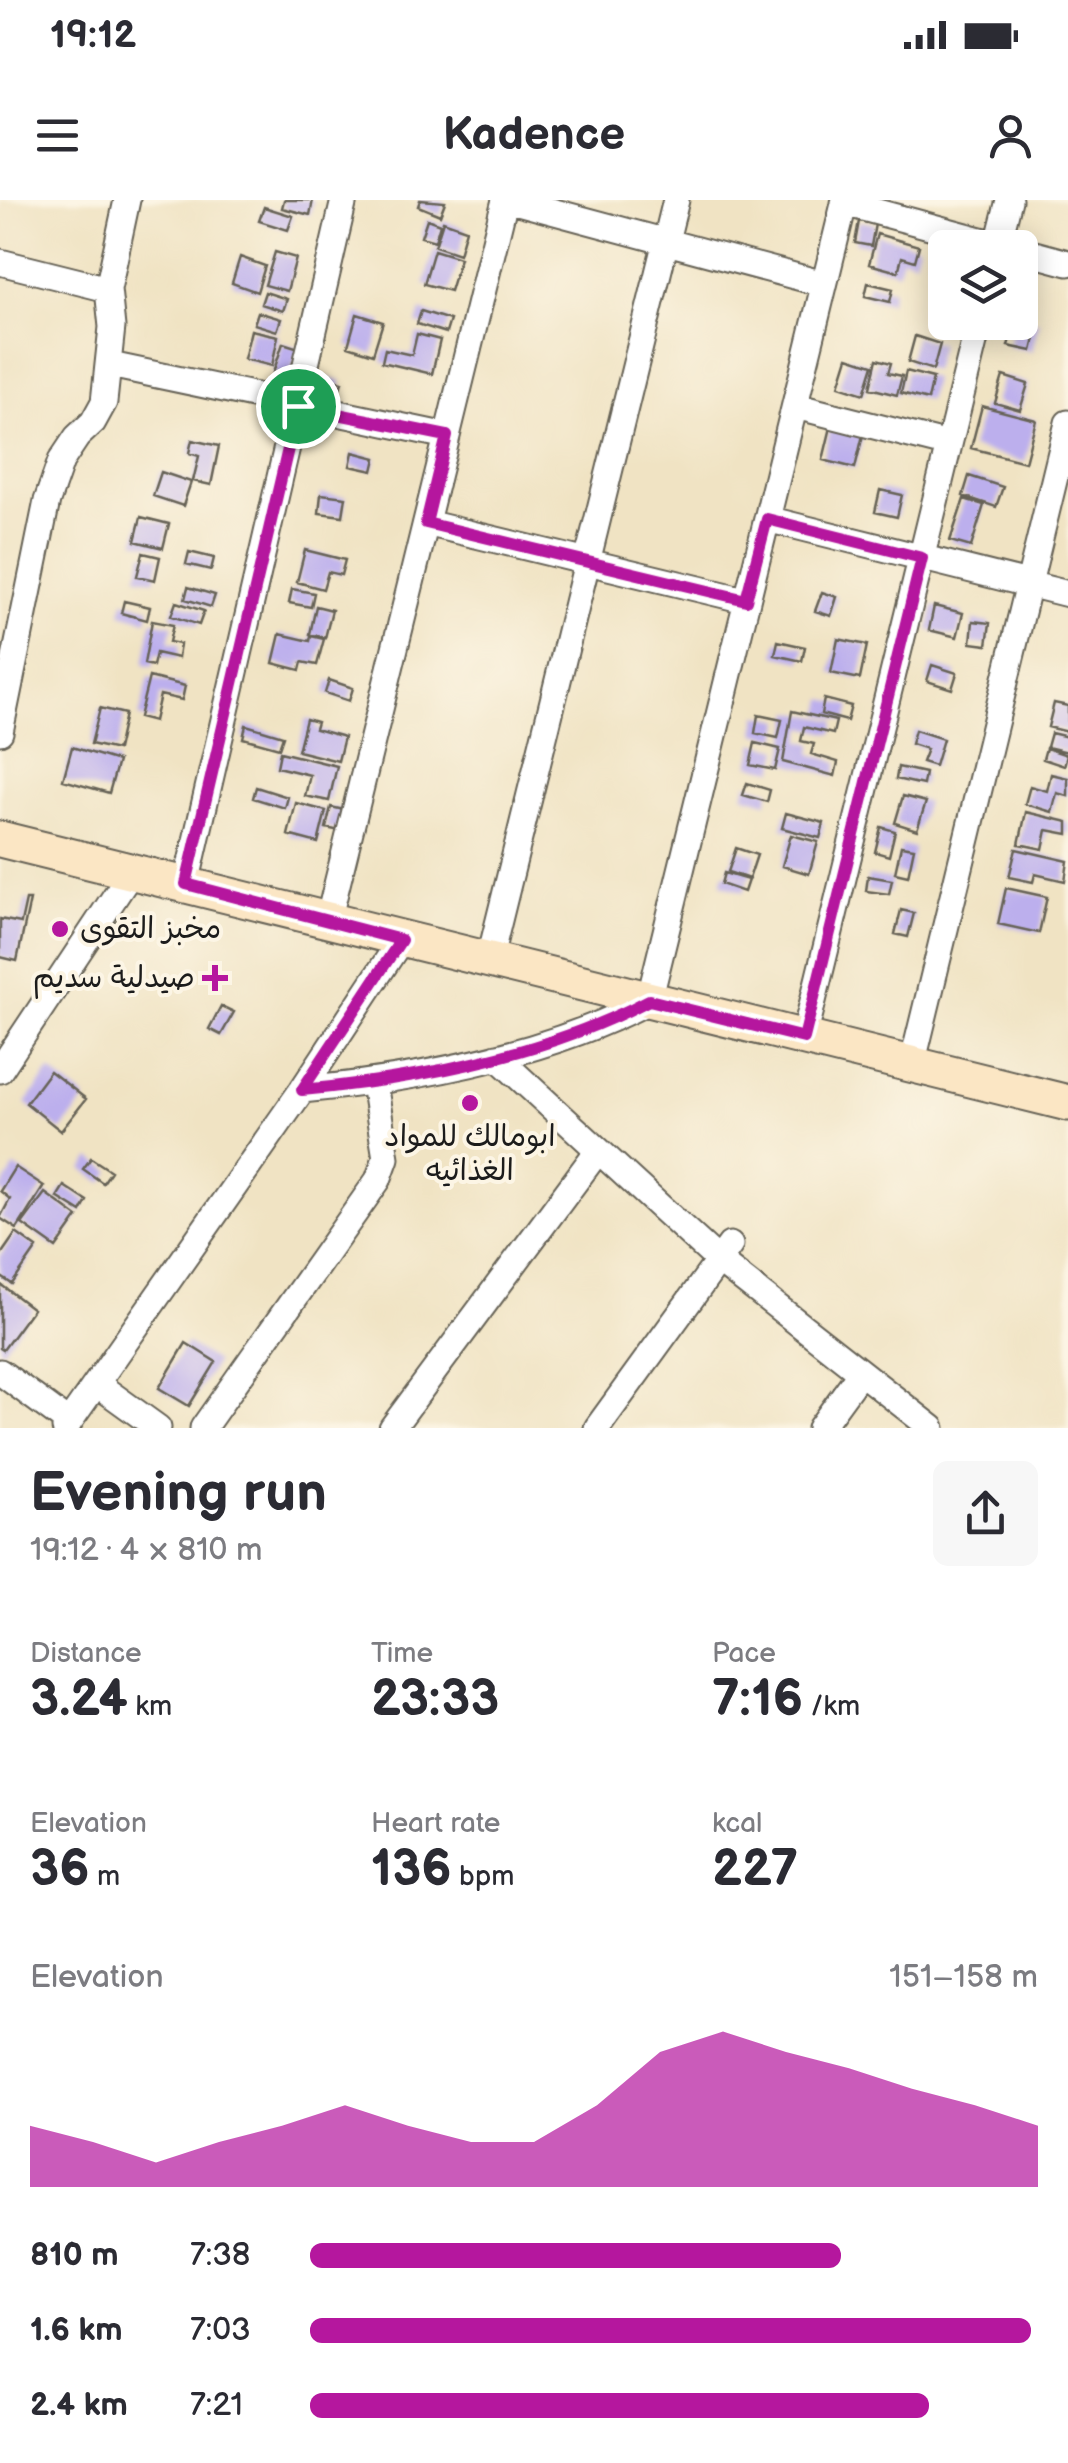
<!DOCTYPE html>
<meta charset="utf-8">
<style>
:root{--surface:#fff;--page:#f7f7f7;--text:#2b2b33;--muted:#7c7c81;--accent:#b5179e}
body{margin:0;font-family:"Balsamiq Sans","Playpen Sans Arabic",sans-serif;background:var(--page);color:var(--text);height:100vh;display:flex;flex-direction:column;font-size:38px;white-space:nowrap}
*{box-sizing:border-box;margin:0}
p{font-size:32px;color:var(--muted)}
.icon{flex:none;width:55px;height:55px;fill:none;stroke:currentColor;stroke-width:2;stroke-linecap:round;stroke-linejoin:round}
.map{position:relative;height:1228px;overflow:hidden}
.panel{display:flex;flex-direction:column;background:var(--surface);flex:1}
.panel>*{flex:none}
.controls{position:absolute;left:928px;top:30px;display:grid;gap:20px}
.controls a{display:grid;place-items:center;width:110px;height:110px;border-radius:15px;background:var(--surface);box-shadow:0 5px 25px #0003;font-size:50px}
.pin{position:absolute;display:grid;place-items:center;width:85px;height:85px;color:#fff;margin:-42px;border:5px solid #fff;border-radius:50%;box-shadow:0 2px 10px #0007}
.round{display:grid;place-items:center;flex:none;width:105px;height:105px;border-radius:15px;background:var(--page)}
.headline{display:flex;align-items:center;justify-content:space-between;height:170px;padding:0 30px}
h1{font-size:55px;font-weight:700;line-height:75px}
.metrics{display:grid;grid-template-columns:repeat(3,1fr);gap:15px;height:170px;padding:10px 30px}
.metrics div{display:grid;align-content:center}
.metrics b{font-size:50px;font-weight:700}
.metrics small{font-size:28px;font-weight:400}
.metrics p{font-size:28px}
.chart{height:280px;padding:20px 30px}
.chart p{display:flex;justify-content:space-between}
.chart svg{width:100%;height:180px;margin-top:10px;fill:var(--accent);opacity:.7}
ul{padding:0 30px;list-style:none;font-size:32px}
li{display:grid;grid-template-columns:160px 120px 1fr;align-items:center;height:75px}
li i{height:25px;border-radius:12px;background:var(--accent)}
.status{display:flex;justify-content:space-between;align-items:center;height:70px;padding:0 50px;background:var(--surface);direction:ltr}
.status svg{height:28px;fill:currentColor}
header{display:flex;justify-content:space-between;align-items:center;height:130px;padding:0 30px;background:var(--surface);font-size:45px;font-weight:700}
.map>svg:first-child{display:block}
</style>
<div class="status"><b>19:12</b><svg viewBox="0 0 49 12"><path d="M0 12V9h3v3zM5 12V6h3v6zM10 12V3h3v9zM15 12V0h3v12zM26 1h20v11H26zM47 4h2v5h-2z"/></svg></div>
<header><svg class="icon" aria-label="menu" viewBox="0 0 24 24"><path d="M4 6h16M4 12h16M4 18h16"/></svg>Kadence<svg class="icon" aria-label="person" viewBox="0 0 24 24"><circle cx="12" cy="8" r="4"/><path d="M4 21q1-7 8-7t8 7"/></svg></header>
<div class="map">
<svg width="1068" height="1228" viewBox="0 0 1068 1228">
<rect width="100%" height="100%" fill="#fcf5e5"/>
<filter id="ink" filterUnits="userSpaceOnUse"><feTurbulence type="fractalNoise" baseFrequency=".01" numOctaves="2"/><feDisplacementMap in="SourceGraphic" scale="20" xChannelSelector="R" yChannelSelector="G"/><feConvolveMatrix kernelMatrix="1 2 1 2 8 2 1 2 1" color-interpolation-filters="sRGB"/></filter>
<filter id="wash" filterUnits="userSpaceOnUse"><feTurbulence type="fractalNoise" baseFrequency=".0048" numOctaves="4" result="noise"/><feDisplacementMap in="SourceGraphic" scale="40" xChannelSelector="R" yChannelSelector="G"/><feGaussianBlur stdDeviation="2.25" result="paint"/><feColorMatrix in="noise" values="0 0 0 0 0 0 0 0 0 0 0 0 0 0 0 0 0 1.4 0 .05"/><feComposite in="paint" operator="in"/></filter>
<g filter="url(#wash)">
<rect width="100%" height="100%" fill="#f0e3c3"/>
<g id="blocks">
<path fill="#bcafed" d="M 284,0 L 313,0 L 310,15 L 282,8 Z
M 420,0 L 445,2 L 440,15 L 418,6 Z
M 264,7 L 293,16 L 288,30 L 259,21 Z
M 427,19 L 440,24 L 435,41 L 421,37 Z
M 443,21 L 466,29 L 459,54 L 435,46 Z
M 859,21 L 875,24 L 871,46 L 855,43 Z
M 877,34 L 919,46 L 915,61 L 902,57 L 898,72 L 869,64 Z
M 434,50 L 460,58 L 450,91 L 424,84 Z
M 275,52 L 296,58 L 287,91 L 265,85 Z
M 240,57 L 265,66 L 257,92 L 232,83 Z
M 868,83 L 893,89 L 890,102 L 865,96 Z
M 265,92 L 287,99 L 283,111 L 261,104 Z
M 421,111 L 450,120 L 446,133 L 417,124 Z
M 258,112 L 281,119 L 277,131 L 254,124 Z
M 357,114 L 383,122 L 373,154 L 348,146 Z
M 1020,118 L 1039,122 L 1032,151 L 1008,146 L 1012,131 L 997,127 L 999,122 L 1020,122 Z
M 251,130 L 278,136 L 272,166 L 244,159 Z
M 417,134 L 440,140 L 432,174 L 382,162 L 385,149 L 412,155 Z
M 915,136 L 940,144 L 933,170 L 908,162 Z
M 283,143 L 299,148 L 289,178 L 273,173 Z
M 848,157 L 873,165 L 864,194 L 839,186 Z
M 877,159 L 891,163 L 888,173 L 902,176 L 897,195 L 870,188 Z
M 906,171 L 933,178 L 928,200 L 901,193 Z
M 1003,176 L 1028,184 L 1020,210 L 995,203 Z
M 327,178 L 342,182 L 335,205 L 321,201 Z
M 982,206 L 1036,220 L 1025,262 L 971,248 Z
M 831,227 L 863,235 L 855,268 L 823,260 Z
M 192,240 L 219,246 L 211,285 L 193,281 L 199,256 L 189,253 Z
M 353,252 L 376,258 L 373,271 L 350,266 Z
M 161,272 L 191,282 L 183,306 L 153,296 Z
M 969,276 L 1003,287 L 996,307 L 963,296 Z
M 880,290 L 902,295 L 897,317 L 875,312 Z
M 321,294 L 346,297 L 343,316 L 319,313 Z
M 964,299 L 984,305 L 971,347 L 950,341 Z
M 141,317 L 169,324 L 163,348 L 135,341 Z
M 305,350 L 345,360 L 341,375 L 328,372 L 323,389 L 297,382 Z
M 189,352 L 214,358 L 211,370 L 186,364 Z
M 143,353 L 160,357 L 155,380 L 137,376 Z
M 188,387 L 215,395 L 211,407 L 185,399 Z
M 292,389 L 314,393 L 311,407 L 289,403 Z
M 822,392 L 837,397 L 831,416 L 815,411 Z
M 124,401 L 150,407 L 147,420 L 121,413 Z
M 176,402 L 204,411 L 199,425 L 171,416 Z
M 316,406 L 332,410 L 325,438 L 310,434 Z
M 934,406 L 963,413 L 957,437 L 929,430 Z
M 152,421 L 173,425 L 169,442 L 180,444 L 178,458 L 156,453 L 153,466 L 144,464 Z
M 973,421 L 990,423 L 987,445 L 971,443 Z
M 280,434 L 310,441 L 311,436 L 324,439 L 317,465 L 302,462 L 300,470 L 273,463 Z
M 838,439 L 867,445 L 860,479 L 831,473 Z
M 778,441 L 805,447 L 802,461 L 775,455 Z
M 932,465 L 957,473 L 952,489 L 927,481 Z
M 149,477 L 185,486 L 182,500 L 160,495 L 154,521 L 139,517 Z
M 329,480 L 353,488 L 349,501 L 325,493 Z
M 824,499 L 851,506 L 847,521 L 821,514 Z
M 1054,503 L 1068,506 L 1068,532 L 1048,527 Z
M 100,508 L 125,514 L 117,550 L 91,544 Z
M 792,511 L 836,521 L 833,534 L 804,527 L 801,541 L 814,544 L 811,554 L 838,562 L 835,576 L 783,562 Z
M 758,515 L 782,520 L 778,538 L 755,533 Z
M 306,519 L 317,522 L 315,529 L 344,537 L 338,561 L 298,551 Z
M 246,525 L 283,536 L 279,548 L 243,538 Z
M 915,530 L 943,539 L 935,566 L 922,562 L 927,549 L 911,544 Z
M 1051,533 L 1068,537 L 1068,552 L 1047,547 Z
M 755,543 L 780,549 L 775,570 L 750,565 Z
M 72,547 L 118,561 L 109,593 L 63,580 Z
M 1046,548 L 1067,555 L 1064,566 L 1043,559 Z
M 280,552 L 337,566 L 329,601 L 305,596 L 310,575 L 277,567 Z
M 898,567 L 925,573 L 923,585 L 896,579 Z
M 1051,574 L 1068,578 L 1068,596 L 1057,593 L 1052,612 L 1025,604 L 1030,586 L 1047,591 Z
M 747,583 L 770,590 L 767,602 L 743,595 Z
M 256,587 L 288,597 L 285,608 L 253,598 Z
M 903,596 L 926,602 L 917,630 L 895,623 Z
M 296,603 L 326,611 L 318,643 L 288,635 Z
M 331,607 L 344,610 L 340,631 L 326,628 Z
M 1026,612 L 1068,622 L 1068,634 L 1047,630 L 1043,649 L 1019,644 Z
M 786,613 L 824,623 L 820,638 L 782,628 Z
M 881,627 L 895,631 L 889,656 L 875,652 Z
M 791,635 L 818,642 L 809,674 L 782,666 Z
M 901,646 L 914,648 L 908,676 L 895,673 Z
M 736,648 L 757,655 L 749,679 L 728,672 Z
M 1016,649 L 1068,661 L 1065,681 L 1035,674 L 1033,682 L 1009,677 Z
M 724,673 L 748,680 L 744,692 L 721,684 Z
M 868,676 L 892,680 L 889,694 L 866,691 Z
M 1006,688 L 1047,697 L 1039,733 L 998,724 Z
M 26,700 L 30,700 L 17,761 L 0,757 L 0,719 L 21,723 Z
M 901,710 L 914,713 L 908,737 L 895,734 Z
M 221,806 L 234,812 L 221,835 L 209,829 Z
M 50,871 L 86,899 L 61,931 L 26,903 Z
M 91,958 L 111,971 L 103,983 L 83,969 Z
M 15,967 L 44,986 L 17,1029 L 0,1018 L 10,999 L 0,991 Z
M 64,986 L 87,1001 L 81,1012 L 57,997 Z
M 45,993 L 78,1017 L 56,1048 L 22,1024 Z
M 16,1033 L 37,1048 L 12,1084 L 0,1076 L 0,1056 Z
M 0,1084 L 33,1109 L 3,1150 L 0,1148 Z
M 186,1143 L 216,1162 L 189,1206 L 159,1188 Z"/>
</g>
</g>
<g filter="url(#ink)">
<use href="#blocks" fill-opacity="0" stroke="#666256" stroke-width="2.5"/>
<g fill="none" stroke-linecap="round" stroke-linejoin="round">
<g stroke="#666256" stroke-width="29">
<path id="street" d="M 510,0 L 824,84
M 844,3 L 1011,48
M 997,48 L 1009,0
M 1020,50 L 1068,63
M 0,62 L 108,89
M 110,165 L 447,236
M 795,206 L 949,245
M 767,319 L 1068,394
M 426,323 L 745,400
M 0,532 L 47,301 L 61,261 L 77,237 L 93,222 L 104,202 L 112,127 L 108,89 L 127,0
M 186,684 L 344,0
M 328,721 L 505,0
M 489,761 L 676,0
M 804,838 L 979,122
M 497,857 L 719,1061 L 932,1228
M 912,865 L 1068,223
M 0,870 L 132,671
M 302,890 C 417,879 546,855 649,801 L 845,0
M 0,1172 L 69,1223
M 97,1184 L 158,1228
M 65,1228 L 302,890 L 401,740
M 203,1228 L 378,980 L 386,958 L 374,883
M 392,1228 L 597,952
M 597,1228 L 730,1045
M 820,1228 L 860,1173"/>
</g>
<g stroke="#666256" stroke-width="39">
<path id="secondary" d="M 0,639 L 1068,903"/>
</g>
<use href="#street" stroke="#fff" stroke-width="25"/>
<use href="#secondary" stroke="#fbe6c4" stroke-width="35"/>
</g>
</g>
<g fill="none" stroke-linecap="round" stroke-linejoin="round" filter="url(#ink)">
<g stroke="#fff" stroke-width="20">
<path id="route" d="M 298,206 L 447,236 L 426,323 L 746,400 L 767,319 L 922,358 L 804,838 L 649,800 C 546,855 417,879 302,890 L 401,740 L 186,684 Z"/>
</g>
<use href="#route" stroke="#b5179e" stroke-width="12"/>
</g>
<g fill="#b5179e" stroke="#fcf5e5" stroke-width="4">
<circle cx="60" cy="729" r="10"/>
<path d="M210 763h10v10h10v10h-10v10h-10v-10h-10v-10h10z"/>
<circle cx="470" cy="903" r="10"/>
</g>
<g text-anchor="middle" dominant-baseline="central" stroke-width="8" stroke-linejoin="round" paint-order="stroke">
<g font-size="30" fill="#1c1c1c" stroke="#fcf5e5" text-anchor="start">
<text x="80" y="729">مخبز التقوى</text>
<text x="195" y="778" text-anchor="end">صيدلية سديم</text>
<text x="470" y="937" text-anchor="middle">ابومالك للمواد<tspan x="470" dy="34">الغذائيه</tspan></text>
</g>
</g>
</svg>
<div class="controls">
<a><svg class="icon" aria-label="layers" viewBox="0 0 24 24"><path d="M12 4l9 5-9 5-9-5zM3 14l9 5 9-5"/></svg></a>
</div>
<div class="pin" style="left:298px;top:206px;background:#1e9e55"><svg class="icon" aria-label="arrive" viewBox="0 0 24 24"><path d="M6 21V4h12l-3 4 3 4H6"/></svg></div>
</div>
<section class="panel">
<div class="headline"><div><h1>Evening run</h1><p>19:12 · 4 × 810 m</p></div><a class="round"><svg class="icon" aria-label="share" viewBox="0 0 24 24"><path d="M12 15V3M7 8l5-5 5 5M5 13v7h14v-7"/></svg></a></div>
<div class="metrics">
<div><p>Distance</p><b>3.24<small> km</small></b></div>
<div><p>Time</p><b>23:33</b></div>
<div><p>Pace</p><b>7:16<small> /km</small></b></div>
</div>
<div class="metrics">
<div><p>Elevation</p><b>36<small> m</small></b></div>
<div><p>Heart rate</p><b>136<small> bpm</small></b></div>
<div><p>kcal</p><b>227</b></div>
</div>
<div class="chart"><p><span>Elevation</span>151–158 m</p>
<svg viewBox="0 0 160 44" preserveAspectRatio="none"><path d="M0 44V29L10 33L20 38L30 33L40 29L50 24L60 29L70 33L80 33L90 24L100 11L110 6L120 11L130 15L140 20L150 24L160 29V44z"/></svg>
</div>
<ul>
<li><b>810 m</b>7:38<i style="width:73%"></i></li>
<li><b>1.6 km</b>7:03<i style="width:99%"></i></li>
<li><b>2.4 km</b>7:21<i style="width:85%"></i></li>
</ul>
</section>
